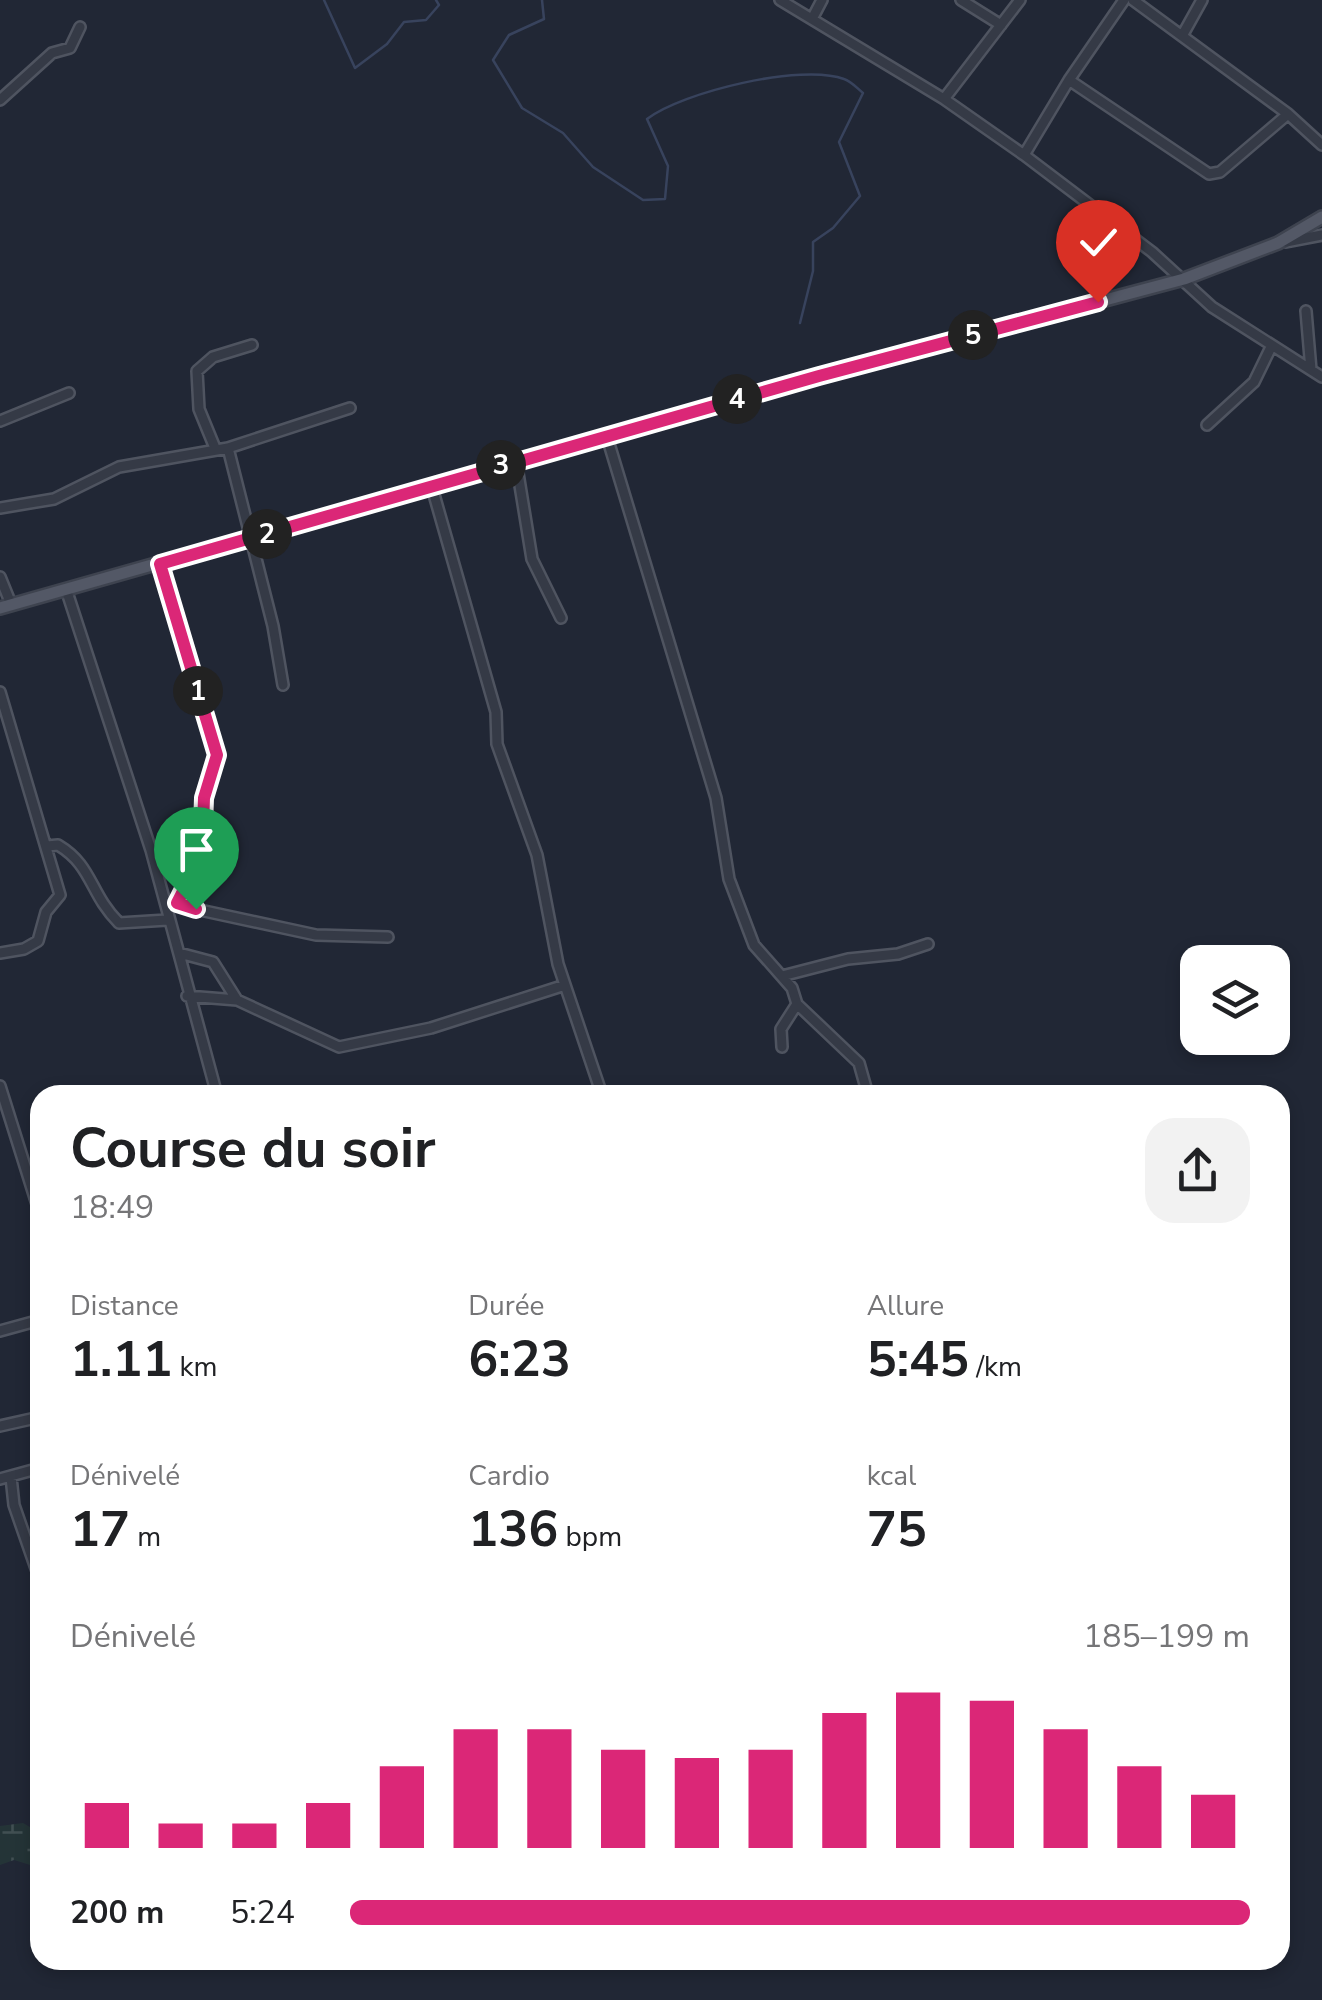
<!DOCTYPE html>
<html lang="fr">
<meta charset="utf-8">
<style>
:root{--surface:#fff;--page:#f2f2f2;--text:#202124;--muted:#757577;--accent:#db2777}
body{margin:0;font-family:"Nunito Sans",sans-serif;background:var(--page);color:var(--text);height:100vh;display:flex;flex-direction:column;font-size:38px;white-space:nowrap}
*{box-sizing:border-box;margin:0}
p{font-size:32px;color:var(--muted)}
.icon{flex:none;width:55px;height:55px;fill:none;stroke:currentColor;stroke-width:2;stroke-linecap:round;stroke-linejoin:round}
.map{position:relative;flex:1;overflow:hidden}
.sheet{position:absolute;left:30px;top:1085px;width:1260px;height:885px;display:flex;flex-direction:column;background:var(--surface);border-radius:30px;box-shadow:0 5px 15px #0003}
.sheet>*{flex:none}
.controls{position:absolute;left:1180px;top:945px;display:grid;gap:20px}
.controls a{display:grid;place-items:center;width:110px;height:110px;border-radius:20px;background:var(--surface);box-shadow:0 5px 15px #0003;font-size:50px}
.pin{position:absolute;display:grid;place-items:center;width:85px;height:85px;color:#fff;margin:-102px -42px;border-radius:50% 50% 50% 0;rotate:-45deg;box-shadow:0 0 10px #0007}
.pin .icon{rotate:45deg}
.km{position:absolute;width:50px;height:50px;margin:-25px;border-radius:50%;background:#222;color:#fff;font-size:28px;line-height:50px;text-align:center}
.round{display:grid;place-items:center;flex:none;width:105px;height:105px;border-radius:30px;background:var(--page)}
.overview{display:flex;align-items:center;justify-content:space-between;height:170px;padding:0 40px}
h1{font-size:55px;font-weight:700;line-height:75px}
.figures{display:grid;grid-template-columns:repeat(3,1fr);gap:15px;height:170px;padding:10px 40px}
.figures div{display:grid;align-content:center}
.figures b{font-size:50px;font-weight:700}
.figures small{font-size:28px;font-weight:400}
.figures p{font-size:28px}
.chart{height:280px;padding:20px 40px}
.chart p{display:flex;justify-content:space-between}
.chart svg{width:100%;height:180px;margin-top:10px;stroke:var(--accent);stroke-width:6}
ul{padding:0 40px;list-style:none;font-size:32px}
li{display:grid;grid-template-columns:160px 120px 1fr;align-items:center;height:75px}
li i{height:25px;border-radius:12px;background:var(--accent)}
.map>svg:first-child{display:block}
</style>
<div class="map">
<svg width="1322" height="2000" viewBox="0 0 1322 2000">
<defs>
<pattern id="wetland-marsh" width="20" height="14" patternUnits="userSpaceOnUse" patternTransform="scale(2.5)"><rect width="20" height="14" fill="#243437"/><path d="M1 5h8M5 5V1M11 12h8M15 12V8" fill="none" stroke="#414f52"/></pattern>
</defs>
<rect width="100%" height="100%" fill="#212735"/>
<path fill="url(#wetland-marsh)" d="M 23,1823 L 40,1833 L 40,1868 L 14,1860 L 0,1865 L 0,1826 Z"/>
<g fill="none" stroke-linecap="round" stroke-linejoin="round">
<path stroke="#38435d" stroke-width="2.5" d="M 324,0 L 355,68 L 387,44 L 404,22 L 426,20 L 439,5 L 436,0
M 542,0 L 544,19 L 509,35 L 493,60 L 522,108 L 563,133 L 593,167 L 643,200 L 665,199 L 668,166 L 647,119 C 682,92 802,63 844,79 C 851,81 858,89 863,93 L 839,142 L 860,196 L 833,228 L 813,242 L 813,271 L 800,323"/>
<g stroke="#4f5460" stroke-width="14">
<path id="minor" d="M 780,0 L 944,99 L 1024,155 L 1152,252 L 1212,307 L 1322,377
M 961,0 L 1001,25
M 1124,0 L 1069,80 L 1209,174 L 1220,172 L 1288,114
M 1133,0 L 1288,114 L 1322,145
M 812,19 L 822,0
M 1182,36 L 1202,0
M 944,99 L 1020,0
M 0,100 L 52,53 L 70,48 L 80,27
M 1024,155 L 1069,80
M 1286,242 L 1322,235
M 1306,311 L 1311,370
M 0,421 L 69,393
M 1207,425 L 1254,382 L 1272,345
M 607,437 L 716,798 L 729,879 L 754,945 L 792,988 L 797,1004 L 859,1063 L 868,1095
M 215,448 L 199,409 L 197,371 L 213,357 L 252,345
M 228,448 L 273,626 L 283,685
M 516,461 L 532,559 L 561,618
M 431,484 L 496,712 L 497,744 L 537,855 L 558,964 L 602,1095
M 0,508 L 54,499 L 119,467 L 228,448 L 350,408
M 160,563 L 217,755 L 204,798 L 202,854 L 177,903
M 0,577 L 11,604
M 66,589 L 151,850 L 217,1095
M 0,692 L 60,895 L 46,912 L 38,941 L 24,949 L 0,953
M 47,846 L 58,845 C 93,866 89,893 119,923 L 167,920
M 172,904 L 316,935 L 388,937
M 179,953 L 213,962 L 237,1000
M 782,976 L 848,959 L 898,954 L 928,944
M 187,996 L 237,1000 L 339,1047 L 431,1028 L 565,985
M 782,1047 L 781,1029 L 797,1004
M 0,1086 L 40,1214
M 0,1331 L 40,1320
M 0,1426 L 40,1417
M 11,1477 L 14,1505 L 40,1580
M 0,1479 L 40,1468"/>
</g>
<g stroke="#3e434f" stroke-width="16">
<path id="major" d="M 0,608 L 819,376 L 1184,279 L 1278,243 L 1322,217"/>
</g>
<use href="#minor" stroke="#353a46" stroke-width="9"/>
<use href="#major" stroke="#535866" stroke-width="11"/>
</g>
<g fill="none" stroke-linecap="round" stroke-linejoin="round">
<g stroke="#fff" stroke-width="20">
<path id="route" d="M 196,909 L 177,903 L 202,854 L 204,798 L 217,755 L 160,564 L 819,376 L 1098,302"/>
</g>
<use href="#route" stroke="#db2777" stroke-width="12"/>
</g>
</svg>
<div class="controls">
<a><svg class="icon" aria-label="layers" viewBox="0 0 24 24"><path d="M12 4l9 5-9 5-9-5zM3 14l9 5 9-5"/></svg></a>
</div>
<div class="pin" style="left:196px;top:909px;background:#1e9e55"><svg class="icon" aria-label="arrive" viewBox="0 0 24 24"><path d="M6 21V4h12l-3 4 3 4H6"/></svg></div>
<div class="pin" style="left:1098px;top:302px;background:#d93025"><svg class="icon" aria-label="check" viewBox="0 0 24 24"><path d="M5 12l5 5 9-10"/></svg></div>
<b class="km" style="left:198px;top:691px">1</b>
<b class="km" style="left:267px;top:534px">2</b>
<b class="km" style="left:501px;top:465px">3</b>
<b class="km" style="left:737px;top:399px">4</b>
<b class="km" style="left:973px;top:335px">5</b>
<section class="sheet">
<div class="overview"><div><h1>Course du soir</h1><p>18:49</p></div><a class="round"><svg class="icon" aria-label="share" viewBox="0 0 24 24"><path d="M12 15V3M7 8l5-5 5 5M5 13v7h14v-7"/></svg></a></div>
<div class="figures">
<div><p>Distance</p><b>1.11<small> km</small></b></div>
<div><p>Durée</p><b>6:23</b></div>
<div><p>Allure</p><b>5:45<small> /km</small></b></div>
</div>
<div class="figures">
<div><p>Dénivelé</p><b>17<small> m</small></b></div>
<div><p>Cardio</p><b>136<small> bpm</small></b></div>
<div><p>kcal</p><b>75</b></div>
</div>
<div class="chart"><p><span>Dénivelé</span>185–199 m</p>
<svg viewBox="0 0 160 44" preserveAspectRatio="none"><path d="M5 44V33M15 44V38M25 44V38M35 44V33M45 44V24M55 44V15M65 44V15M75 44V20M85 44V22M95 44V20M105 44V11M115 44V6M125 44V8M135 44V15M145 44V24M155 44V31"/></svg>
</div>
<ul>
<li><b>200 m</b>5:24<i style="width:100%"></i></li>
</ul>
</section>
</div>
